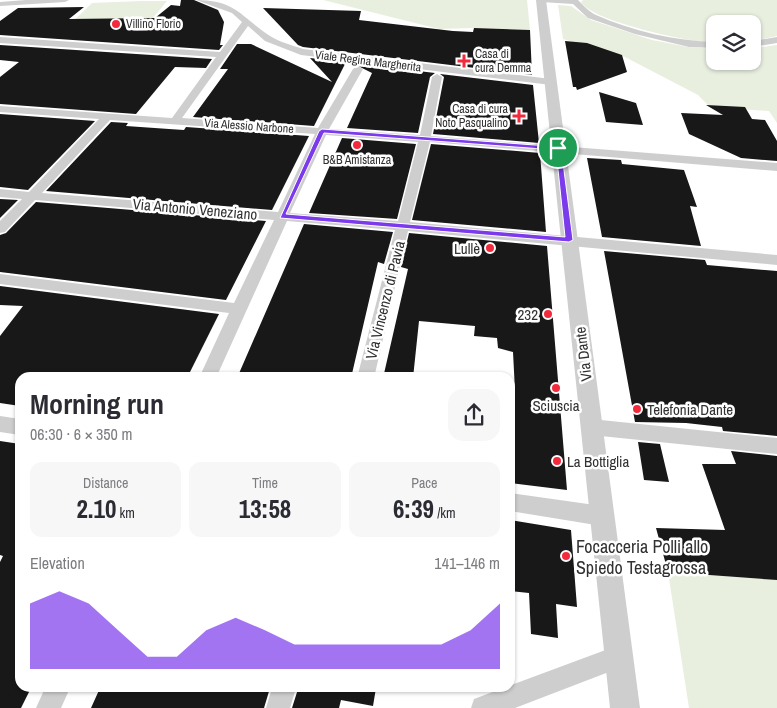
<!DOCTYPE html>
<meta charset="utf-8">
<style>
:root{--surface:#fff;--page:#f7f7f7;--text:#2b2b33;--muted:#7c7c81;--accent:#7c3aed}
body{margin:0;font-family:"Archivo Narrow",sans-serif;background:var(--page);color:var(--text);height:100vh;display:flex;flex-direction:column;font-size:19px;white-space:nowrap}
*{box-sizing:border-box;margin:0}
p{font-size:16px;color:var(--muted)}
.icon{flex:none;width:28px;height:28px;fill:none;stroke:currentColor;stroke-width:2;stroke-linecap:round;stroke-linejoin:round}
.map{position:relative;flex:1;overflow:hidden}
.panel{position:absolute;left:15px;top:372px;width:500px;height:320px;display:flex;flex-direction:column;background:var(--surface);border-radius:15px;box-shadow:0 1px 4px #0004}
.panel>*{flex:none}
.fabs{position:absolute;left:706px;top:15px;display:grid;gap:10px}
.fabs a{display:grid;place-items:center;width:55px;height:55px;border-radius:10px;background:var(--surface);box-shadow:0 1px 4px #0004;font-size:25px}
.pin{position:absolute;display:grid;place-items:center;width:42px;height:42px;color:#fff;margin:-21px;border:2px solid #fff;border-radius:50%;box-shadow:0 1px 5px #0007}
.round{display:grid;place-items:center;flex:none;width:52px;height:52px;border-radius:15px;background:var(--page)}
.head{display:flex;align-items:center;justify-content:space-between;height:85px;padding:0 15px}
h1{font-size:28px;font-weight:800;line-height:38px}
.stats{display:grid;grid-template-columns:repeat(3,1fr);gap:8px;height:85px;padding:5px 15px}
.stats div{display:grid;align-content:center;border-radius:12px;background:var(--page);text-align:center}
.stats b{font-size:25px;font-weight:800}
.stats small{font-size:14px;font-weight:400}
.stats p{font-size:14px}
.chart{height:140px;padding:10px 15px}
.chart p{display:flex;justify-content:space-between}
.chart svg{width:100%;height:90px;margin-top:5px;fill:var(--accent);opacity:.7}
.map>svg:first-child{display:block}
</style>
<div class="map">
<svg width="777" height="708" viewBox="0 0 777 708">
<rect width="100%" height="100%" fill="#fff"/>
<path fill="#e8efdf" d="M 323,0 L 527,0 L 530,30 L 474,28 L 439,29 Z
M 583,0 L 777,0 L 777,36 L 753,41 L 752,24 L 715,24 L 715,43 C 692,43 591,21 581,2 Z
M 141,1 L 167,1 L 132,43 L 56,38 L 92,3 Z
M 558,5 L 571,6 L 591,20 L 652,40 L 688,47 L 715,49 L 715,61 L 752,61 L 753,48 L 777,45 L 777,123 L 769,111 L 710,107 L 698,95 L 625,57 L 563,39 Z
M 668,572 L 777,580 L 777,708 L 689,708 Z"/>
<path fill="#181818" d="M 181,0 L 194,0 L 218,10 L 224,22 L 220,45 L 223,45 L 219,50 L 0,35 L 0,21 L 18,8 L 84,7 L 69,19 L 155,18 L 171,5 L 180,6 Z
M 263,8 L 361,11 L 359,20 L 453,31 L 473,32 L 474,28 L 530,30 L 532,75 L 303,47 L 298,45 Z
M 565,41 L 587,43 L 622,55 L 627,72 L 577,90 L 576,87 L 573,87 Z
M 237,44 L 251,44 L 332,82 L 310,58 L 346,62 L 314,126 L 193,117 L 228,69 L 220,69 Z
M 0,45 L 212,59 L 206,68 L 175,67 L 136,114 L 0,104 L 0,77 L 19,62 L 0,60 Z
M 352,63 L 435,73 L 430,77 L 418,133 L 347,128 L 372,73 Z
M 440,74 L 533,85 L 539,143 L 433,134 L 444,77 Z
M 599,92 L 636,103 L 643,125 L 606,122 Z
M 706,105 L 745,107 L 752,119 L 765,120 L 777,141 L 777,161 L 741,158 L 689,134 L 681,113 L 723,115 Z
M 0,114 L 95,121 L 28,190 L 0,187 Z
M 111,122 L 128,123 L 126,126 L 169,129 L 184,130 L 186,127 L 309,136 L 272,210 L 46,191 Z
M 342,138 L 416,144 L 397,219 L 309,213 Z
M 431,144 L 540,153 L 546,232 L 412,220 Z
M 587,158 L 621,160 L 622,164 L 684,170 L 697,207 L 690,206 L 701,246 L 602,237 Z
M 0,199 L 18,200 L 0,218 Z
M 36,202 L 266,221 L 226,300 L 0,272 L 0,235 L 6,233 Z
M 304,224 L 393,232 L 384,264 L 378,262 L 351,378 L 237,378 Z
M 409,233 L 547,246 L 567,490 L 510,483 L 510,391 L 515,391 L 513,352 L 498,348 L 497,338 L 474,336 L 475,326 L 419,321 L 413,378 L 383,378 L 408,269 L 401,267 Z
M 604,251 L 705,260 L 707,265 L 777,271 L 777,436 L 723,431 L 722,427 L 686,423 L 635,422 Z
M 0,286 L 219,314 L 187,378 L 20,378 L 20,406 L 0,403 L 0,336 L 23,306 L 0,305 Z
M 0,441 L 20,444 L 20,688 L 31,688 L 21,708 L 0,708 L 0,562 L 3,556 L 0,555 Z
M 638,442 L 660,444 L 669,482 L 644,480 Z
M 731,451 L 777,456 L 777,580 L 668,572 L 656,528 L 725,530 L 702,464 L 736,464 Z
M 510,520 L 571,530 L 577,607 L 556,604 L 558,638 L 531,634 L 529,593 L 510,591 Z
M 100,688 L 270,688 L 264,708 L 91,708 Z
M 298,689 L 298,688 L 376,688 L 373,706 L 341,700 L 339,708 L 292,708 Z"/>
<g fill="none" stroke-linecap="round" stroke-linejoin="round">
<path fill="#cecece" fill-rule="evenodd" d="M 26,0 L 69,0 L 65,2 L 0,6 L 0,2 Z
M 196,0 C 236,0 241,17 270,36 C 279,42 292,45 303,49 L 551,79 L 556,82 L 551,85 L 301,55 L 265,41 L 248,26 L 182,118 L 318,128 L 353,69 L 358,66 L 363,69 L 329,129 L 420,135 L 432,77 L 437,74 L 442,77 L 431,136 L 777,163 L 777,171 L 430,142 L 410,222 L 777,255 L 777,265 L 408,231 L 374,378 L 357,378 L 395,230 L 287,221 L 216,378 L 199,378 L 229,313 L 0,284 L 0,274 L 234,303 L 274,220 L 35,200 L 5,232 L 0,233 L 0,221 L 22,199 L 0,197 L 0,189 L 29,192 L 99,119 L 0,112 L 0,106 L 172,118 L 216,57 L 0,43 L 0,37 L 220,52 L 242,22 L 232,13 ZM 110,120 L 315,134 L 278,212 L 42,193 ZM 326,135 L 418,142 L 398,221 L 290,213 Z
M 537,0 L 578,0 C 583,5 589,12 596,15 C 632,31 675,41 715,42 L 715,48 L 689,47 L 635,34 L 588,18 L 573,4 L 541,2 Z
M 777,37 L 777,43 L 752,47 L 752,41 Z
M 0,416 L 20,419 L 20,435 L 0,432 Z
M 591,419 L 777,438 L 777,454 L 591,435 L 585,432 L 582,427 L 585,422 Z
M 510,493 L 602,506 L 609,509 L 612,516 L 609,523 L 602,526 L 510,511 Z
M 619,645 L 627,649 L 631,657 L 627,665 L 515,708 L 471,708 L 474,699 Z
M 45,688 L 70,688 L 61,708 L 36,708 Z
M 272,688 L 296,688 L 290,708 L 266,708 Z"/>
<path fill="#cecece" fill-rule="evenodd" d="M 536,0 L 546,0 L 640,708 L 610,708 Z"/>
</g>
<path fill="#7c3aed" stroke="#fff" fill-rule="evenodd" d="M 322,129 L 561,147 L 573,240 L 569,242 L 280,218 L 319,131 ZM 324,133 L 556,150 L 565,237 L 286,214 Z"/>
<g fill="#f3293c" stroke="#fff" stroke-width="2">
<circle cx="116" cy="24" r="5"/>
<path d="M461.5 53.5h5v5h5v5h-5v5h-5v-5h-5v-5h5z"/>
<path d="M516.5 108.5h5v5h5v5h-5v5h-5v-5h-5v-5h5z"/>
<circle cx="357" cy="145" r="5"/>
<circle cx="490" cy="248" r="5"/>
<circle cx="548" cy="314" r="5"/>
<circle cx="556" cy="388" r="5"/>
<circle cx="637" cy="409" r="5"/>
<circle cx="557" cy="461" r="5"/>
<circle cx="566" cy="556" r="5"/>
</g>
<g text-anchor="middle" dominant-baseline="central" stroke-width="5" stroke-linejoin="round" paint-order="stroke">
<g font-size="12" fill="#313131" stroke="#fff" text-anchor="start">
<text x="126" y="24">Villino Florio</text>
<text x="475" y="54">Casa di<tspan x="475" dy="14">cura Demma</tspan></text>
<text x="508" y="109" text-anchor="end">Casa di cura<tspan x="508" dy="14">Noto Pasqualino</tspan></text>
<text x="357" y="160" text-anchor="middle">B&amp;B Amistanza</text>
</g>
<g font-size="12" fill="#313131" stroke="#fff">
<text transform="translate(368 61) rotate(7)">Viale Regina Margherita</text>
<text transform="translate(249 126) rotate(4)">Via Alessio Narbone</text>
</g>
<g font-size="15" fill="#313131" stroke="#fff">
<text transform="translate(195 209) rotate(5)">Via Antonio Veneziano</text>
<text transform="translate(385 300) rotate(-76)">Via Vincenzo di Pavia</text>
<text transform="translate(583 354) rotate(-97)">Via Dante</text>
</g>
<g font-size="15" fill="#313131" stroke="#fff" text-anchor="end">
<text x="480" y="248">Lullè</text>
<text x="538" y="314">232</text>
<text x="556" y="405" text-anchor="middle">Sciuscia</text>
<text x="647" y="409" text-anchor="start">Telefonia Dante</text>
<text x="567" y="461" text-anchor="start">La Bottiglia</text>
</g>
<g font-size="18" fill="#313131" stroke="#fff" text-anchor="start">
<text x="576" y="546">Focacceria Polli allo<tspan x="576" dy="21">Spiedo Testagrossa</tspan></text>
</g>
</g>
</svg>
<div class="fabs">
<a><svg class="icon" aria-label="layers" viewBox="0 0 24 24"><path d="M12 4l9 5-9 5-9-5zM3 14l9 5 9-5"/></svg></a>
</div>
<div class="pin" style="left:558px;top:148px;background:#1e9e55"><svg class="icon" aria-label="arrive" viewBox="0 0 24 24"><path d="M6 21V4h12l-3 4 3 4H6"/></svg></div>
<section class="panel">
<div class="head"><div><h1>Morning run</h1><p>06:30 · 6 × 350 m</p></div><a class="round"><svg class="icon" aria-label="share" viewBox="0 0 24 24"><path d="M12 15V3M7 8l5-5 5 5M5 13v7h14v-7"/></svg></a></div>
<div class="stats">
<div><p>Distance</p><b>2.10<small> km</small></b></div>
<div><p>Time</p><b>13:58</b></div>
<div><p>Pace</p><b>6:39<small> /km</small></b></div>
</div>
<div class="chart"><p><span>Elevation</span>141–146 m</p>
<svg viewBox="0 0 160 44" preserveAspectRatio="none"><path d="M0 44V12L10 6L20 12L30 25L40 38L50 38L60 25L70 19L80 25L90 32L100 32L110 32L120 32L130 32L140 32L150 25L160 12V44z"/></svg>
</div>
</section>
</div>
